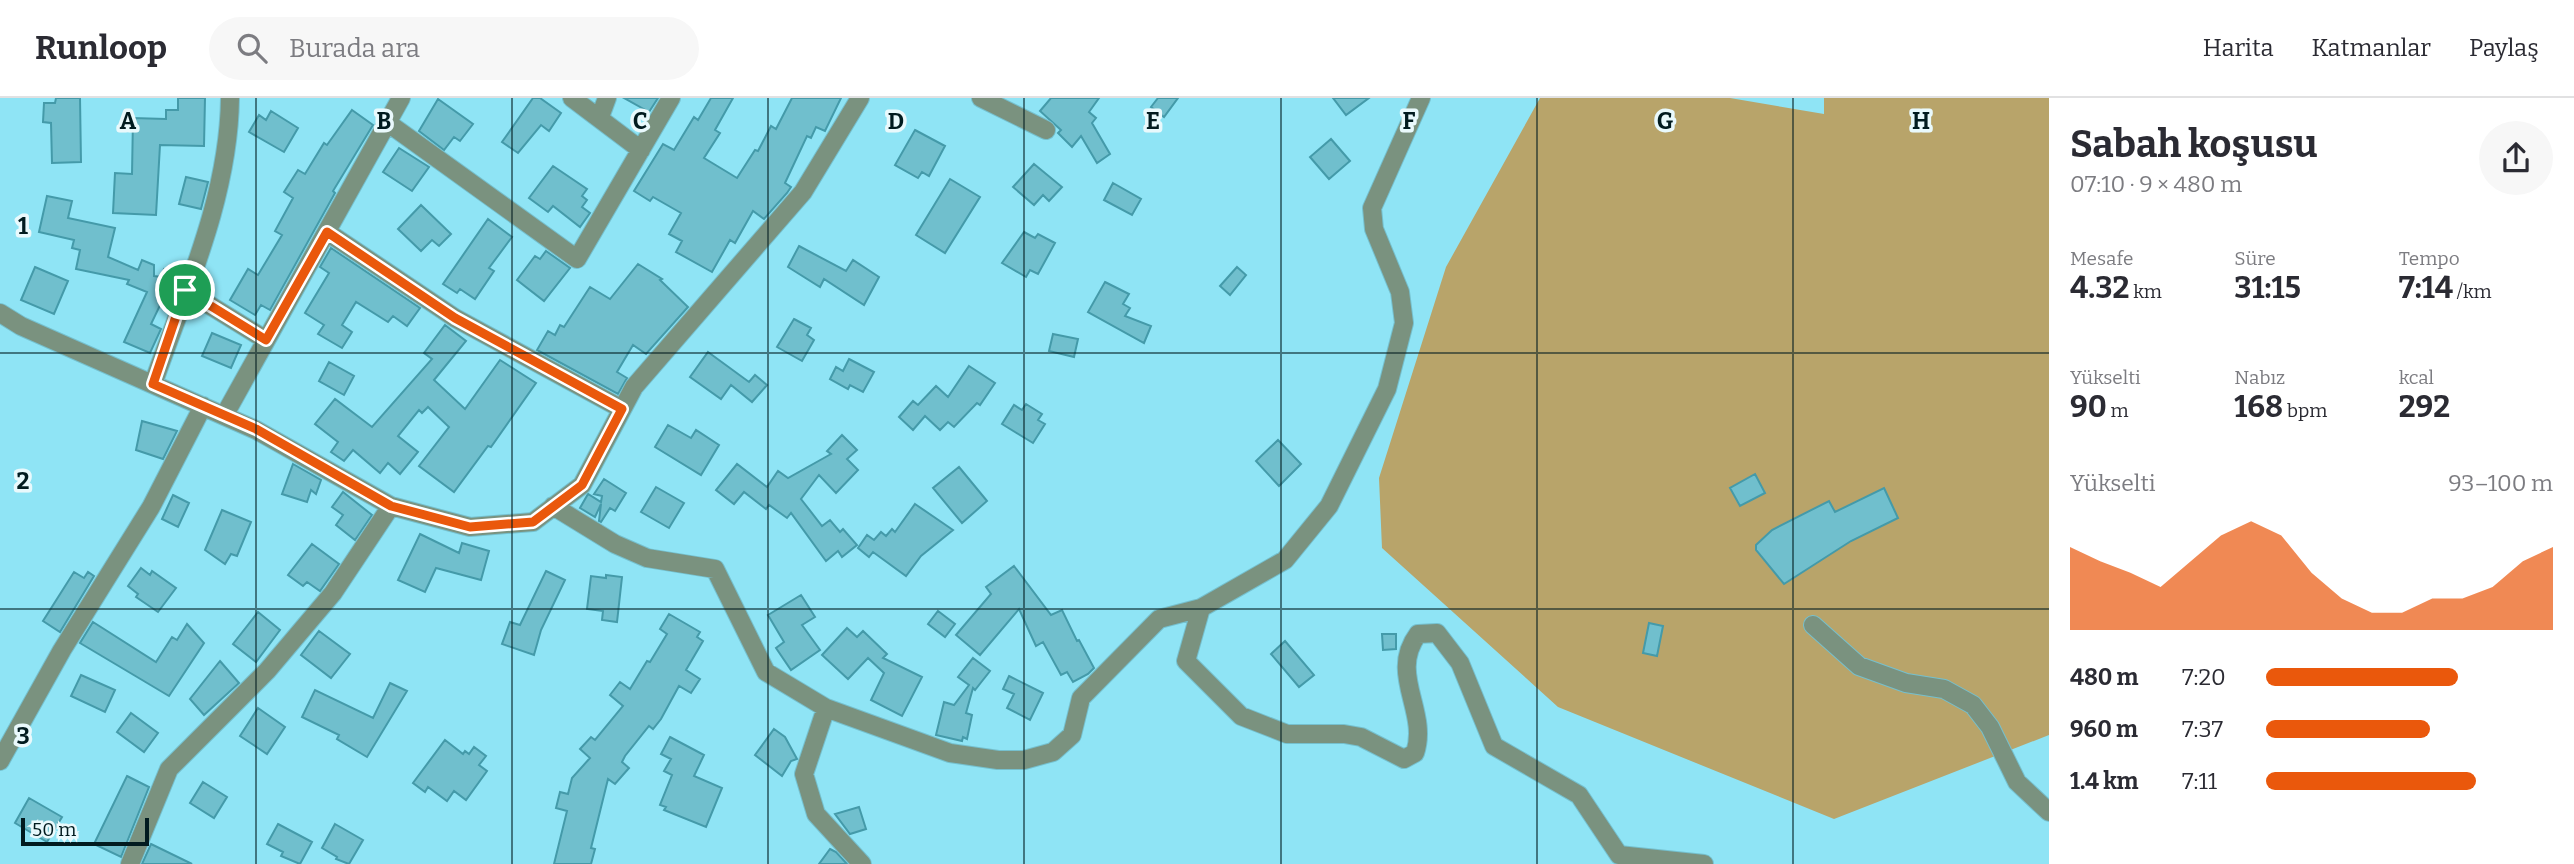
<!DOCTYPE html>
<html lang="tr">
<meta charset="utf-8">
<style>
:root{--surface:#fff;--page:#f7f7f7;--text:#2b2b33;--muted:#7c7c81;--line:#e1e1e2;--accent:#ea580c}
body{margin:0;font-family:Bitter,serif;background:var(--page);color:var(--text);height:100vh;display:flex;flex-direction:column;font-size:26px;white-space:nowrap}
*{box-sizing:border-box;margin:0}
p{font-size:23px;color:var(--muted)}
.icon{flex:none;width:38px;height:38px;fill:none;stroke:currentColor;stroke-width:2;stroke-linecap:round;stroke-linejoin:round}
.map{position:relative;flex:1;overflow:hidden}
.sheet{display:flex;flex-direction:column;background:var(--surface);width:525px}
.sheet>*{flex:none}
.scale{position:absolute;left:21px;bottom:18px;width:128px;box-sizing:border-box;padding-left:7px;border:4px solid #011b1f;border-top:0;font-size:19px;line-height:24px;white-space:nowrap;color:#011b1f;-webkit-text-stroke:5px #e9f9fc;paint-order:stroke}
.pin{position:absolute;display:grid;place-items:center;width:60px;height:60px;color:#fff;margin:-30px;border:4px solid #fff;border-radius:50%;box-shadow:0 2px 7px #0007}
.round{display:grid;place-items:center;flex:none;width:74px;height:74px;border-radius:37px;background:var(--page)}
.head{display:flex;align-items:center;justify-content:space-between;height:119px;padding:0 21px}
h1{font-size:38px;font-weight:700;line-height:52px}
.figures{display:grid;grid-template-columns:repeat(3,1fr);gap:10px;height:119px;padding:7px 21px}
.figures div{display:grid;align-content:center}
.figures b{font-size:30px;font-weight:700}
.figures small{font-size:19px;font-weight:400}
.figures p{font-size:19px}
.chart{height:196px;padding:14px 21px}
.chart p{display:flex;justify-content:space-between}
.chart svg{width:100%;height:126px;margin-top:7px;fill:var(--accent);opacity:.7}
ul{padding:0 21px;list-style:none;font-size:23px}
li{display:grid;grid-template-columns:112px 84px 1fr;align-items:center;height:52px}
li i{height:18px;border-radius:9px;background:var(--accent)}
header{display:flex;align-items:center;gap:42px;box-sizing:border-box;height:98px;padding:0 35px;background:var(--surface);border-bottom:2px solid var(--line)}
header strong{font-size:33px}
nav{display:flex;gap:38px;margin-inline-start:auto;font-size:24px}
.search{width:490px;height:63px;background:var(--page);display:flex;align-items:center;gap:18px;box-sizing:border-box;padding:0 24px;border-radius:38px;color:var(--muted);font-size:26px}
main{display:flex;flex:1;min-height:0}
.map>svg:first-child{display:block}
</style>
<header>
<strong>Runloop</strong>
<div class="search"><svg class="icon" aria-label="search" viewBox="0 0 24 24"><circle cx="10" cy="10" r="6"/><path d="M15 15l6 6"/></svg>Burada ara</div>
<nav><a>Harita</a><a>Katmanlar</a><a>Paylaş</a></nav>
</header>
<main>
<div class="map">
<svg width="2049" height="766" viewBox="0 0 2049 766">
<rect width="100%" height="100%" fill="#8fe4f5"/>
<path fill="#b8a46a" d="M 1540,0 L 1730,0 L 1824,16 L 1824,0 L 2049,0 L 2049,637 L 1834,721 L 1558,609 L 1382,450 L 1379,380 L 1446,169 Z"/>
<path fill="#70bfcd" stroke="#449aa9" stroke-width="2" d="M 56,0 L 80,0 L 81,64 L 52,65 L 51,25 L 43,24 L 44,5 L 55,5 Z
M 178,0 L 205,0 L 204,48 L 160,47 L 156,117 L 113,115 L 115,75 L 132,76 L 133,20 L 166,21 L 166,12 L 178,12 Z
M 533,0 L 540,0 L 561,15 L 549,33 L 541,27 L 518,55 L 502,44 Z
M 624,0 L 658,0 L 649,14 Z
M 711,0 L 733,0 L 715,32 L 720,35 L 704,60 L 737,80 L 755,52 L 758,53 L 771,28 L 776,31 L 792,0 L 841,0 L 825,33 L 816,29 L 811,40 L 807,38 L 785,85 L 791,89 L 787,95 L 764,121 L 753,113 L 735,145 L 730,142 L 712,174 L 676,154 L 682,143 L 669,136 L 681,115 L 653,99 L 650,103 L 634,93 L 663,46 L 674,52 L 694,19 L 698,22 Z
M 1051,0 L 1099,0 L 1089,14 L 1096,20 L 1092,25 L 1110,56 L 1097,65 L 1081,38 L 1072,49 L 1058,35 L 1061,32 L 1040,13 Z
M 1158,0 L 1178,0 L 1164,19 L 1151,9 Z
M 1333,0 L 1369,0 L 1346,17 Z
M 438,1 L 473,26 L 460,43 L 454,39 L 444,52 L 419,33 Z
M 352,12 L 373,27 L 333,93 L 335,95 L 270,212 L 261,207 L 255,217 L 230,202 L 248,171 L 258,177 L 282,137 L 275,133 L 293,100 L 284,94 L 298,72 L 305,76 L 324,45 L 327,47 Z
M 271,13 L 298,30 L 284,54 L 249,34 L 259,17 L 266,22 Z
M 915,32 L 945,48 L 929,78 L 922,74 L 918,80 L 895,67 Z
M 1331,41 L 1350,63 L 1329,81 L 1310,59 Z
M 399,50 L 429,69 L 412,93 L 383,74 Z
M 1034,66 L 1062,89 L 1049,103 L 1043,97 L 1034,107 L 1013,89 Z
M 553,68 L 587,91 L 582,98 L 587,102 L 582,109 L 590,115 L 580,129 L 553,108 L 548,114 L 529,100 Z
M 186,79 L 208,84 L 201,111 L 179,106 Z
M 950,81 L 980,99 L 945,155 L 916,137 Z
M 1113,85 L 1141,101 L 1132,117 L 1104,102 Z
M 47,98 L 72,103 L 68,120 L 115,130 L 108,159 L 138,172 L 142,162 L 154,167 L 154,178 L 162,179 L 164,171 L 172,174 L 174,169 L 182,172 L 171,204 L 163,201 L 151,226 L 161,231 L 150,255 L 124,244 L 147,194 L 127,186 L 129,182 L 76,171 L 80,152 L 72,150 L 74,142 L 39,134 Z
M 421,107 L 451,136 L 439,148 L 432,142 L 421,153 L 398,131 Z
M 488,121 L 512,139 L 489,170 L 494,173 L 475,201 L 460,191 L 457,195 L 443,186 Z
M 1024,134 L 1035,140 L 1038,136 L 1055,145 L 1038,176 L 1030,172 L 1026,179 L 1002,165 Z
M 799,148 L 846,173 L 853,162 L 879,179 L 864,207 L 824,181 L 820,189 L 788,169 Z
M 331,150 L 420,210 L 407,228 L 393,218 L 388,224 L 356,204 L 342,227 L 352,234 L 342,250 L 318,236 L 324,227 L 305,215 L 329,175 L 320,169 Z
M 546,153 L 570,170 L 544,203 L 517,182 L 535,158 L 540,161 Z
M 638,166 L 662,181 L 660,182 L 688,209 L 646,256 L 633,247 L 617,274 L 627,280 L 618,296 L 537,252 L 548,233 L 555,237 L 560,227 L 564,229 L 590,189 L 610,201 Z
M 35,169 L 68,183 L 54,216 L 21,202 Z
M 1237,169 L 1246,177 L 1230,197 L 1220,188 Z
M 1105,184 L 1129,196 L 1123,206 L 1130,210 L 1125,218 L 1151,228 L 1144,245 L 1088,214 Z
M 794,221 L 811,230 L 807,237 L 814,242 L 802,263 L 777,249 Z
M 445,227 L 466,243 L 434,282 L 465,311 L 500,262 L 536,285 L 491,349 L 488,348 L 454,394 L 419,368 L 449,329 L 428,309 L 422,315 L 419,312 L 398,338 L 418,354 L 400,376 L 388,365 L 380,375 L 353,352 L 344,363 L 331,354 L 338,344 L 315,326 L 335,301 L 372,329 L 432,261 L 424,255 Z
M 212,235 L 241,247 L 231,270 L 202,258 Z
M 1053,236 L 1078,241 L 1074,259 L 1049,253 Z
M 708,254 L 749,284 L 755,277 L 767,287 L 752,304 L 731,287 L 721,301 L 690,279 Z
M 849,261 L 874,274 L 863,294 L 850,287 L 848,291 L 830,281 L 836,269 L 843,273 Z
M 329,264 L 354,278 L 344,297 L 319,283 Z
M 969,268 L 995,285 L 980,307 L 977,305 L 954,329 L 948,324 L 940,332 L 925,318 L 913,332 L 899,319 L 913,303 L 918,307 L 936,288 L 948,299 Z
M 1026,306 L 1042,316 L 1038,322 L 1045,326 L 1033,345 L 1002,326 L 1014,307 L 1022,312 Z
M 142,323 L 177,333 L 163,361 L 136,352 Z
M 668,327 L 691,340 L 696,332 L 719,347 L 701,377 L 655,349 Z
M 842,337 L 857,352 L 847,361 L 858,372 L 836,395 L 819,377 L 801,401 L 822,428 L 830,422 L 840,434 L 843,431 L 857,447 L 842,459 L 838,453 L 826,463 L 791,415 L 787,420 L 769,407 L 766,411 L 744,394 L 734,406 L 716,392 L 737,366 L 767,389 L 778,373 L 788,380 L 831,356 L 827,353 Z
M 1278,342 L 1301,366 L 1279,388 L 1256,363 Z
M 293,366 L 321,382 L 316,396 L 311,392 L 307,404 L 282,396 Z
M 959,369 L 987,403 L 962,425 L 933,390 Z
M 1755,376 L 1765,395 L 1740,408 L 1730,390 Z
M 604,381 L 626,395 L 615,413 L 610,410 L 601,424 L 599,423 L 601,406 L 595,419 L 580,410 L 588,396 L 601,404 L 602,398 L 594,396 Z
M 656,389 L 684,405 L 669,430 L 641,414 Z
M 1884,390 L 1898,420 L 1851,443 L 1784,486 L 1756,452 L 1756,447 L 1772,432 L 1829,403 L 1835,414 Z
M 343,394 L 372,417 L 355,442 L 336,427 L 343,417 L 332,409 Z
M 173,397 L 189,405 L 178,429 L 162,421 Z
M 915,406 L 953,432 L 921,458 L 906,478 L 873,454 L 869,459 L 858,450 L 867,437 L 874,442 L 881,434 L 886,438 L 892,431 L 895,434 Z
M 222,412 L 251,424 L 237,458 L 231,456 L 225,466 L 205,452 Z
M 420,436 L 459,455 L 462,445 L 489,453 L 481,482 L 436,470 L 425,494 L 398,482 Z
M 312,446 L 339,466 L 320,493 L 307,484 L 303,488 L 288,477 Z
M 1014,468 L 1051,517 L 1062,512 L 1077,543 L 1079,542 L 1094,570 L 1088,576 L 1073,584 L 1067,574 L 1061,577 L 1043,544 L 1036,548 L 1019,511 L 980,557 L 956,537 L 991,496 L 986,489 Z
M 141,470 L 150,477 L 152,473 L 176,490 L 158,514 L 136,499 L 138,496 L 128,488 Z
M 546,473 L 565,482 L 541,532 L 534,557 L 502,546 L 510,524 L 520,527 Z
M 74,474 L 84,480 L 88,474 L 94,478 L 60,534 L 43,523 Z
M 606,477 L 622,479 L 617,524 L 602,522 L 603,513 L 587,511 L 591,478 L 606,480 Z
M 801,497 L 815,519 L 802,527 L 820,552 L 791,572 L 776,550 L 784,544 L 768,517 Z
M 938,513 L 955,526 L 945,539 L 928,526 Z
M 258,514 L 280,532 L 256,564 L 233,546 Z
M 669,516 L 700,534 L 697,539 L 703,543 L 686,572 L 700,581 L 691,595 L 679,588 L 661,621 L 653,631 L 649,628 L 625,658 L 622,664 L 629,670 L 615,686 L 608,681 L 591,750 L 595,751 L 591,766 L 554,766 L 567,713 L 556,710 L 560,694 L 568,696 L 572,680 L 590,660 L 580,651 L 591,639 L 595,642 L 623,608 L 610,597 L 620,584 L 630,591 L 647,563 L 650,564 L 667,536 L 660,531 Z
M 93,524 L 156,564 L 172,539 L 177,542 L 187,526 L 204,545 L 169,598 L 80,545 Z
M 1649,525 L 1663,528 L 1657,558 L 1643,555 Z
M 847,530 L 857,539 L 863,533 L 887,556 L 883,560 L 922,579 L 902,618 L 871,602 L 884,575 L 868,560 L 848,581 L 822,557 Z
M 319,533 L 350,556 L 331,580 L 301,557 Z
M 1382,536 L 1396,536 L 1396,551 L 1383,552 Z
M 1285,543 L 1314,577 L 1299,589 L 1271,556 Z
M 973,560 L 990,573 L 975,592 L 973,590 L 966,615 L 972,617 L 967,641 L 963,639 L 962,643 L 936,637 L 944,604 L 954,607 L 969,587 L 958,579 Z
M 220,563 L 239,585 L 204,617 L 190,601 Z
M 81,577 L 115,592 L 105,614 L 71,598 Z
M 1009,578 L 1043,595 L 1030,622 L 1007,610 L 1014,596 L 1003,591 Z
M 390,585 L 407,593 L 367,659 L 337,641 L 339,637 L 302,619 L 315,592 L 373,620 Z
M 258,610 L 285,629 L 267,656 L 240,638 Z
M 131,615 L 158,635 L 144,654 L 117,634 Z
M 774,631 L 785,639 L 797,661 L 791,663 L 782,678 L 755,657 Z
M 670,639 L 704,657 L 694,678 L 722,690 L 706,729 L 664,712 L 666,709 L 660,707 L 672,677 L 664,673 L 671,661 L 661,656 Z
M 445,642 L 463,656 L 465,653 L 469,656 L 474,649 L 486,658 L 479,667 L 487,673 L 466,702 L 454,693 L 447,703 L 428,689 L 425,694 L 413,685 Z
M 127,678 L 149,689 L 121,759 L 94,746 Z
M 203,684 L 227,699 L 214,720 L 190,705 Z
M 29,700 L 62,719 L 47,744 L 15,725 Z
M 859,709 L 866,731 L 850,736 L 835,716 Z
M 278,726 L 312,744 L 300,766 L 281,758 L 283,754 L 267,746 Z
M 335,726 L 363,742 L 349,766 L 336,761 L 337,759 L 322,750 Z
M 151,746 L 192,766 L 142,766 Z
M 830,751 L 836,754 L 847,766 L 819,766 Z"/>
<g fill="none" stroke-linecap="round" stroke-linejoin="round">
<g stroke="#75c0ce" stroke-width="20">
<path id="minor" d="M 572,0 L 641,52
M 981,0 L 1046,32
M 600,19 L 607,0
M 388,25 L 577,161 L 671,0
M 327,134 L 455,220 L 622,311
M 185,192 L 266,242
M 0,215 L 21,228 L 256,332 L 391,408 L 470,429 L 533,424 L 582,387 L 634,289 L 803,94 L 860,0
M 153,286 C 185,194 229,99 230,0
M 224,318 L 401,0
M 553,408 L 615,446 L 647,460 L 715,471 L 766,574 L 826,610 L 950,655 L 998,662 L 1024,662 L 1053,654 L 1072,637 L 1081,600 L 1159,521 L 1201,510 L 1285,462 L 1329,408 L 1387,291 L 1404,225 L 1400,194 L 1374,131 L 1372,110 L 1421,0
M 1201,510 L 1186,563 L 1241,618 L 1287,636 L 1344,636 L 1361,639 L 1404,661 L 1415,655 C 1429,613 1388,576 1418,536 L 1437,535 L 1460,565 L 1494,648 L 1579,697 L 1619,757 L 1704,766
M 1813,527 L 1859,568 L 1906,585 L 1944,591 L 1973,607 L 1990,629 L 2017,684 L 2049,714
M 826,610 L 804,676 L 816,716 L 862,766
M 0,663 L 62,552 L 151,409 L 203,308
M 130,766 L 169,671 L 267,573 L 333,495 L 391,408"/>
</g>
<use href="#minor" stroke="#7a927f" stroke-width="18"/>
</g>
<g fill="none" stroke-linecap="round" stroke-linejoin="round">
<g stroke="#fff" stroke-width="14">
<path id="route" d="M 327,134 L 455,220 L 622,311 L 582,387 L 533,424 L 470,429 L 391,408 L 256,331 L 153,286 L 185,192 L 266,242 Z"/>
</g>
<use href="#route" stroke="#ea580c" stroke-width="9"/>
</g>
<path fill="none" stroke="#011b1f" stroke-width="2" stroke-opacity="0.55" d="M 256,0 L 256,766M 512,0 L 512,766M 768,0 L 768,766M 1024,0 L 1024,766M 1281,0 L 1281,766M 1537,0 L 1537,766M 1793,0 L 1793,766M 0,255 L 2049,255M 0,511 L 2049,511"/>
<g font-size="23" text-anchor="middle" font-weight="bold" fill="#011b1f" stroke="#e9f9fc" stroke-width="7" stroke-linejoin="round" paint-order="stroke">
<text x="128" y="31">A</text>
<text x="384" y="31">B</text>
<text x="640" y="31">C</text>
<text x="896" y="31">D</text>
<text x="1153" y="31">E</text>
<text x="1409" y="31">F</text>
<text x="1665" y="31">G</text>
<text x="1921" y="31">H</text>
<text x="23" y="136">1</text>
<text x="23" y="391">2</text>
<text x="23" y="646">3</text>
</g>
</svg>
<div class="scale">50 m</div>
<div class="pin" style="left:185px;top:192px;background:#1e9e55"><svg class="icon" aria-label="arrive" viewBox="0 0 24 24"><path d="M6 21V4h12l-3 4 3 4H6"/></svg></div>
</div>
<section class="sheet">
<div class="head"><div><h1>Sabah koşusu</h1><p>07:10 · 9 × 480 m</p></div><a class="round"><svg class="icon" aria-label="share" viewBox="0 0 24 24"><path d="M12 15V3M7 8l5-5 5 5M5 13v7h14v-7"/></svg></a></div>
<div class="figures">
<div><p>Mesafe</p><b>4.32<small> km</small></b></div>
<div><p>Süre</p><b>31:15</b></div>
<div><p>Tempo</p><b>7:14<small> /km</small></b></div>
</div>
<div class="figures">
<div><p>Yükselti</p><b>90<small> m</small></b></div>
<div><p>Nabız</p><b>168<small> bpm</small></b></div>
<div><p>kcal</p><b>292</b></div>
</div>
<div class="chart"><p><span>Yükselti</span>93–100 m</p>
<svg viewBox="0 0 160 44" preserveAspectRatio="none"><path d="M0 44V15L10 20L20 24L30 29L40 20L50 11L60 6L70 11L80 24L90 33L100 38L110 38L120 33L130 33L140 29L150 20L160 15V44z"/></svg>
</div>
<ul>
<li><b>480 m</b>7:20<i style="width:67%"></i></li>
<li><b>960 m</b>7:37<i style="width:57%"></i></li>
<li><b>1.4 km</b>7:11<i style="width:73%"></i></li>
</ul>
</section>
</main>
